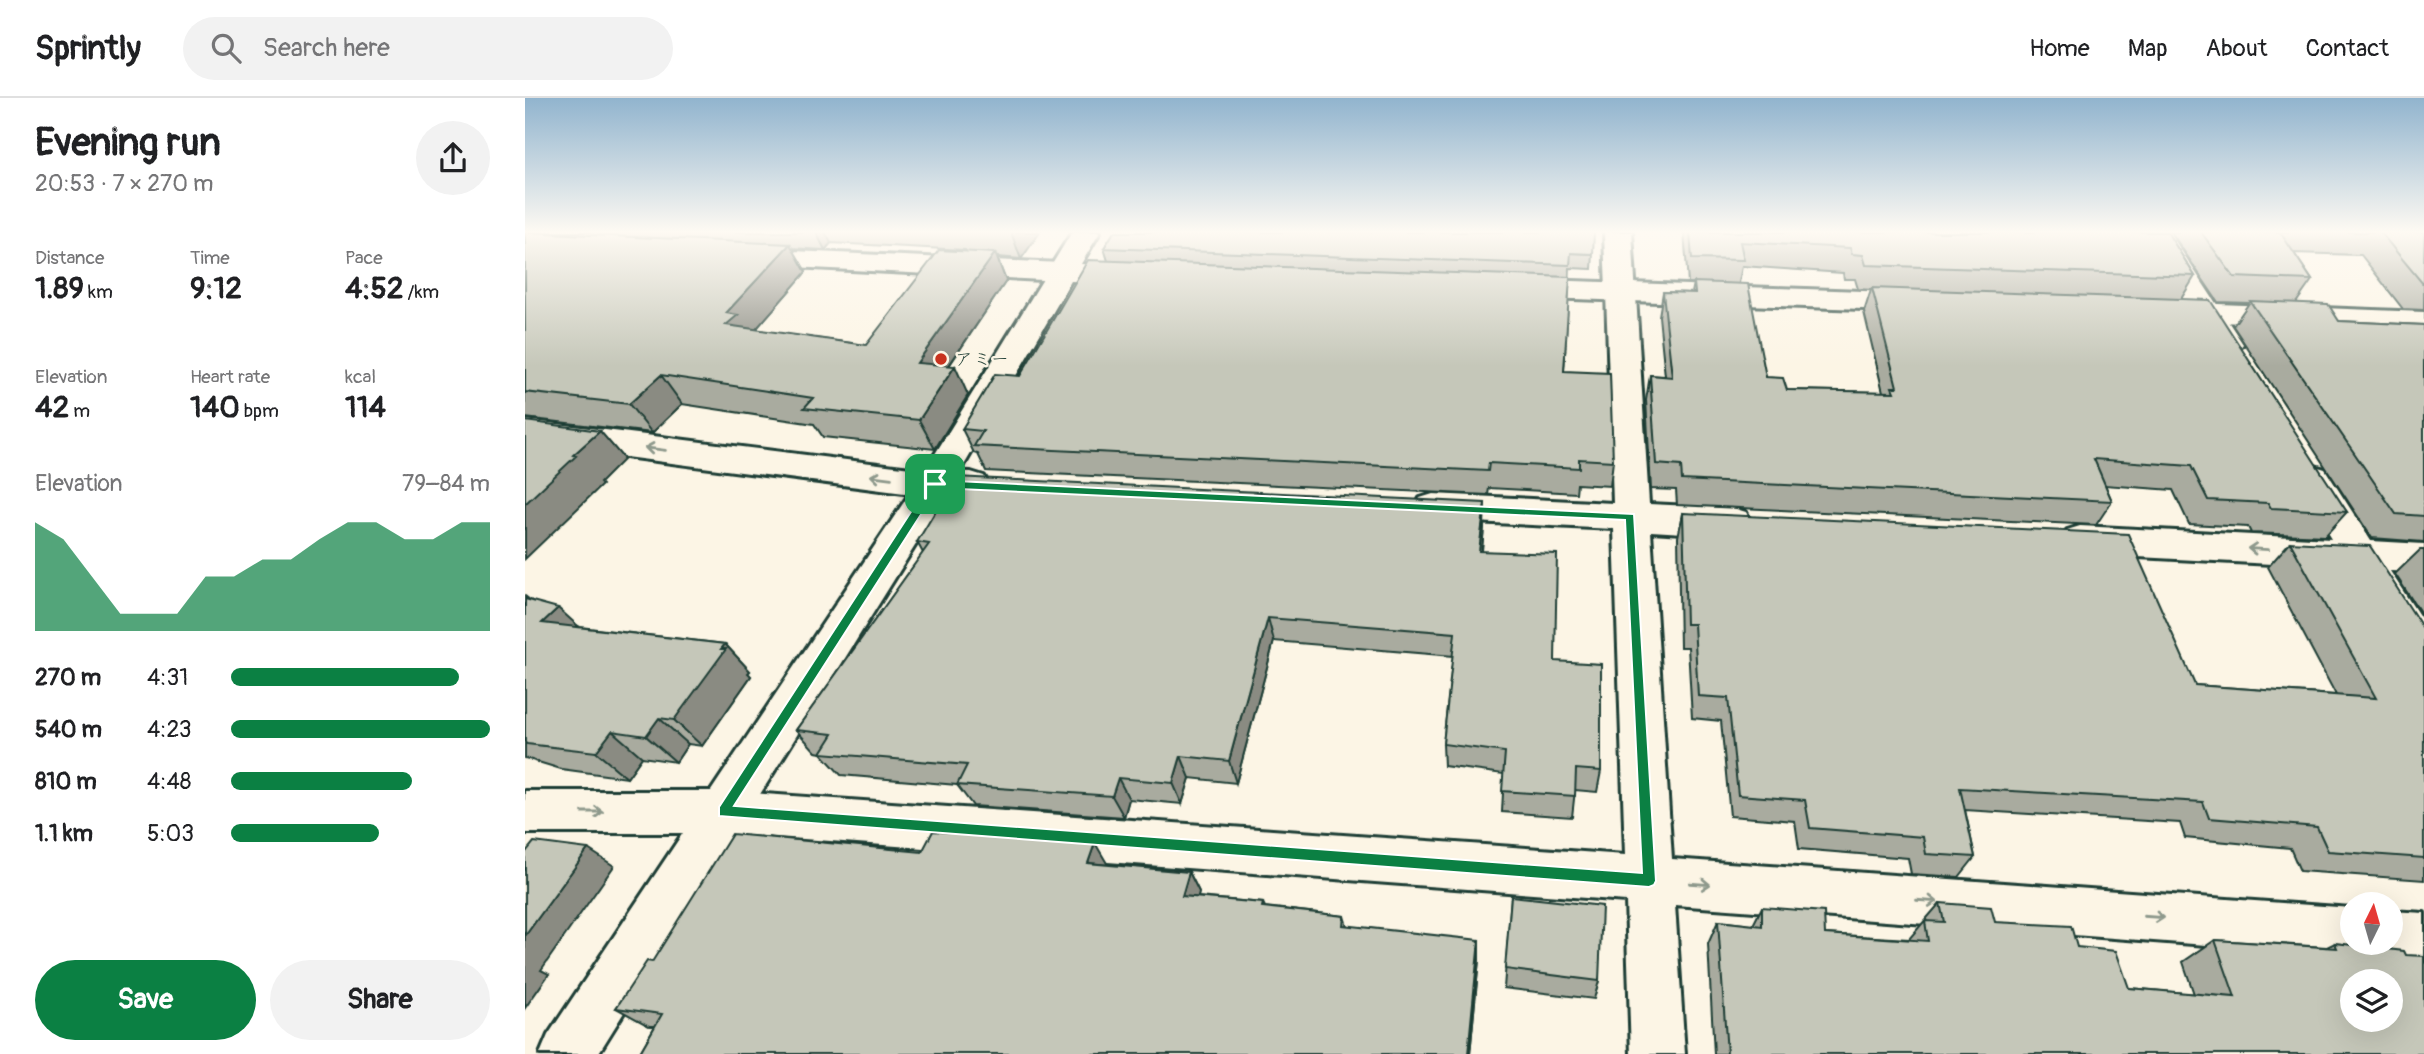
<!DOCTYPE html>
<meta charset="utf-8">
<style>
:root{--surface:#fff;--page:#f2f2f2;--text:#202124;--muted:#757577;--line:#e0e0e0;--accent:#0b8043}
body{margin:0;font-family:Pangolin,"Klee One",sans-serif;background:var(--page);color:var(--text);height:100vh;display:flex;flex-direction:column;font-size:26px;white-space:nowrap}
*{box-sizing:border-box;margin:0}
p{font-size:23px;color:var(--muted)}
.icon{flex:none;width:38px;height:38px;fill:none;stroke:currentColor;stroke-width:2;stroke-linecap:round;stroke-linejoin:round}
.map{position:relative;flex:1;overflow:hidden}
.sheet{display:flex;flex-direction:column;background:var(--surface);width:525px}
.sheet>*{flex:none}
.needle{width:46px;rotate:5deg}
.fabs{position:absolute;left:1815px;top:794px;display:grid;gap:14px}
.fabs a{display:grid;place-items:center;width:63px;height:63px;border-radius:50%;background:var(--surface);box-shadow:0 7px 28px #0002;font-size:35px}
.pin{position:absolute;display:grid;place-items:center;width:60px;height:60px;color:#fff;margin:-30px;border-radius:14px;box-shadow:0 4px 10px #0006}
.round{display:grid;place-items:center;flex:none;width:74px;height:74px;border-radius:37px;background:var(--page)}
.head{display:flex;align-items:center;justify-content:space-between;height:119px;padding:0 35px}
h1{font-size:38px;font-weight:800;line-height:52px}
.figures{display:grid;grid-template-columns:repeat(3,1fr);gap:10px;height:119px;padding:7px 35px}
.figures div{display:grid;align-content:center}
.figures b{font-size:30px;font-weight:800}
.figures small{font-size:19px;font-weight:400}
.figures p{font-size:19px}
.chart{height:196px;padding:14px 35px}
.chart p{display:flex;justify-content:space-between}
.chart svg{width:100%;height:126px;margin-top:7px;fill:var(--accent);opacity:.7}
.action{display:flex;gap:14px;margin-top:auto;padding:14px 35px}
.action a{flex:1;height:80px;border-radius:42px;background:var(--accent);color:#fff;font-size:28px;font-weight:800;line-height:80px;text-align:center}
.action a+a{background:var(--page);color:var(--text)}
ul{padding:0 35px;list-style:none;font-size:23px}
li{display:grid;grid-template-columns:112px 84px 1fr;align-items:center;height:52px}
li i{height:18px;border-radius:9px;background:var(--accent)}
header{display:flex;align-items:center;gap:42px;box-sizing:border-box;height:98px;padding:0 35px;background:var(--surface);border-bottom:2px solid var(--line)}
header strong{font-size:33px}
nav{display:flex;gap:38px;margin-inline-start:auto;font-size:24px}
.search{width:490px;height:63px;background:var(--page);display:flex;align-items:center;gap:18px;box-sizing:border-box;padding:0 24px;border-radius:38px;color:var(--muted);font-size:26px}
main{display:flex;flex:1;min-height:0}
.map>svg:first-child{display:block}
</style>
<header>
<strong>Sprintly</strong>
<div class="search"><svg class="icon" aria-label="search" viewBox="0 0 24 24"><circle cx="10" cy="10" r="6"/><path d="M15 15l6 6"/></svg>Search here</div>
<nav><a>Home</a><a>Map</a><a>About</a><a>Contact</a></nav>
</header>
<main>
<section class="sheet">
<div class="head"><div><h1>Evening run</h1><p>20:53 · 7 × 270 m</p></div><a class="round"><svg class="icon" aria-label="share" viewBox="0 0 24 24"><path d="M12 15V3M7 8l5-5 5 5M5 13v7h14v-7"/></svg></a></div>
<div class="figures">
<div><p>Distance</p><b>1.89<small> km</small></b></div>
<div><p>Time</p><b>9:12</b></div>
<div><p>Pace</p><b>4:52<small> /km</small></b></div>
</div>
<div class="figures">
<div><p>Elevation</p><b>42<small> m</small></b></div>
<div><p>Heart rate</p><b>140<small> bpm</small></b></div>
<div><p>kcal</p><b>114</b></div>
</div>
<div class="chart"><p><span>Elevation</span>79–84 m</p>
<svg viewBox="0 0 160 44" preserveAspectRatio="none"><path d="M0 44V6L10 12L20 25L30 38L40 38L50 38L60 25L70 25L80 19L90 19L100 12L110 6L120 6L130 12L140 12L150 6L160 6V44z"/></svg>
</div>
<ul>
<li><b>270 m</b>4:31<i style="width:88%"></i></li>
<li><b>540 m</b>4:23<i style="width:100%"></i></li>
<li><b>810 m</b>4:48<i style="width:70%"></i></li>
<li><b>1.1 km</b>5:03<i style="width:57%"></i></li>
</ul>
<div class="action"><a>Save</a><a>Share</a></div>
</section>
<div class="map">
<svg width="1899" height="956" viewBox="0 0 1899 956">
<rect width="100%" height="100%" fill="#fcf5e5"/>
<filter id="ink" filterUnits="userSpaceOnUse"><feTurbulence type="fractalNoise" baseFrequency=".0143" numOctaves="2"/><feDisplacementMap in="SourceGraphic" scale="14" xChannelSelector="R" yChannelSelector="G"/><feConvolveMatrix kernelMatrix="1 2 1 2 8 2 1 2 1" color-interpolation-filters="sRGB"/></filter>
<g filter="url(#ink)">
<g fill="none" stroke-linecap="round" stroke-linejoin="round">
<g stroke="#1f3d34" stroke-width="6">
<path id="minor" d="M 1079,134 L 1107,134 L 1124,406 L 1208,410 L 1221,414 L 1226,424 L 1221,434 L 1208,438 L 1126,433 L 1147,761 L 1827,810 L 1827,845 L 1866,845 L 1866,813 L 1899,815 L 1899,863 L 1866,861 L 1848,854 L 1846,848 L 1844,851 L 1827,858 L 1150,807 L 1160,956 L 1106,956 L 1101,803 L 198,735 L 0,735 L 0,693 L 198,693 L 1100,757 L 1089,431 L 908,422 L 895,418 L 890,409 L 895,400 L 908,396 L 1088,405 Z
M 1616,134 L 1644,134 L 1718,246 L 1713,253 L 1702,256 L 1691,253 Z
M 222,151 L 537,165 L 547,168 L 552,174 L 547,180 L 537,183 L 212,166 L 208,160 L 212,154 Z
M 0,322 L 410,373 L 446,374 L 459,378 L 464,387 L 459,396 L 446,400 L 410,399 L 0,346 Z
M 1787,367 L 1800,371 L 1846,443 L 1899,446 L 1899,474 L 1865,473 L 1899,525 L 1899,576 L 1885,571 L 1824,470 L 1555,456 L 1542,452 L 1536,442 L 1542,432 L 1555,428 L 1806,441 L 1769,380 L 1774,371 Z"/>
</g>
<g stroke="#1f3d34" stroke-width="6">
<path id="tertiary" d="M 547,134 L 575,134 L 556,166 L 618,170 L 623,176 L 618,182 L 608,185 L 546,183 L 423,395 L 73,956 L 15,956 L 23,937 L 397,377 Z
M 990,181 L 1395,195 L 1406,198 L 1410,204 L 1406,210 L 1395,213 L 990,199 L 980,196 L 975,190 L 980,184 Z
M 1641,204 L 1899,214 L 1899,232 L 1641,222 L 1630,219 L 1626,213 L 1630,207 Z"/>
</g>
<use href="#minor" fill="#fcf5e5" fill-rule="evenodd"/>
<use href="#tertiary" fill="#fcf5e5" fill-rule="evenodd"/>
</g>
<path fill="#a9ab9f" stroke="#1f3d34" stroke-width="2" fill-rule="evenodd" d="M 0,134 L 515,134 L 496,161 L 472,159 L 481,183 L 424,268 L 443,297 L 410,351 L 298,339 L 289,326 L 157,306 L 127,335 L 0,320 ZM 306,145 L 440,152 L 441,153 L 341,247 L 230,232 L 281,174 L 267,150 L 300,152 Z
M 589,134 L 1068,156 L 1067,171 L 1045,170 L 1039,273 L 1088,363 L 1085,388 L 1052,386 L 1051,395 L 964,390 L 963,397 L 461,373 L 453,356 L 449,355 L 437,331 L 495,278 L 583,163 L 579,150 Z
M 1159,134 L 1642,134 L 1670,178 L 1656,201 L 1822,414 L 1800,438 L 1726,435 L 1723,429 L 1664,426 L 1648,392 L 1580,387 L 1587,403 L 1571,427 L 1152,407 L 1151,392 L 1126,391 L 1121,302 L 1125,277 L 1140,278 L 1134,218 L 1138,194 L 1167,195 L 1169,185 L 1163,185 ZM 1217,168 L 1318,175 L 1319,181 L 1330,181 L 1333,191 L 1346,192 L 1339,214 L 1358,294 L 1262,292 L 1241,279 L 1214,185 Z
M 1646,134 L 1899,134 L 1899,212 L 1878,211 L 1836,157 L 1769,155 L 1787,182 L 1771,205 L 1814,223 L 1899,227 L 1899,444 L 1847,440 L 1708,228 L 1724,205 L 1693,204 Z
M 1158,415 L 1670,587 L 1811,597 L 1743,469 L 1765,444 L 1899,532 L 1899,782 L 1775,773 L 1765,750 L 1660,740 L 1655,725 L 1440,712 L 1450,759 L 1434,779 L 1386,776 L 1383,760 L 1274,751 L 1270,723 L 1205,718 L 1196,623 L 1167,620 L 1163,549 L 1155,549 L 1153,439 Z
M 959,429 L 957,453 L 1030,563 L 1076,673 L 1072,694 L 1050,692 L 1047,719 L 977,714 L 979,676 L 919,668 L 918,646 L 928,558 L 749,543 L 711,685 L 665,680 L 657,706 L 604,701 L 599,719 L 448,708 L 432,687 L 316,677 L 296,655 L 291,654 L 271,632 L 398,455 L 392,444 Z
M 1895,452 L 1899,452 L 1899,520 L 1870,476 Z
M 0,498 L 5,502 L 55,529 L 200,546 L 225,573 L 223,575 L 226,578 L 177,648 L 163,646 L 151,664 L 117,659 L 102,680 L 36,671 L 0,660 Z
M 397,754 L 664,774 L 674,794 L 673,799 L 738,805 L 740,809 L 819,818 L 822,828 L 954,861 L 945,956 L 114,956 L 130,928 L 124,928 L 91,910 L 127,864 Z
M 986,798 L 1074,883 L 1069,901 L 979,890 Z
M 1415,805 L 1470,824 L 1552,849 L 1604,890 L 1669,896 L 1658,864 L 1690,842 L 1802,849 L 1810,845 L 1899,956 L 1189,956 L 1183,846 L 1193,823 L 1228,827 L 1237,809 L 1300,836 L 1384,841 Z"/>
<path fill="#8a8b82" stroke="#1f3d34" stroke-width="2" d="M 291,134 L 300,134 L 306,145 L 300,152 Z
M 486,134 L 515,134 L 496,161 Z
M 265,146 L 281,174 L 226,237 L 201,227 L 201,215 Z
M 470,155 L 481,183 L 406,294 L 392,265 Z
M 430,268 L 443,297 L 410,351 L 394,322 Z
M 136,277 L 157,306 L 127,335 L 104,306 Z
M 75,333 L 99,361 L 75,385 L 77,387 L 0,461 L 0,406 L 48,357 Z
M 960,405 L 959,429 L 954,477 L 954,453 Z
M 33,510 L 63,537 L 17,525 Z
M 743,520 L 749,543 L 711,685 L 704,663 Z
M 200,546 L 225,573 L 223,575 L 226,578 L 177,648 L 149,622 Z
M 134,620 L 163,646 L 151,664 L 121,638 Z
M 87,633 L 117,659 L 102,680 L 71,654 Z
M 656,658 L 665,680 L 657,706 L 648,685 Z
M 593,680 L 604,701 L 599,719 L 587,698 Z
M 570,745 L 583,767 L 563,765 Z
M 63,751 L 89,768 L 16,872 L 24,876 L 0,910 L 0,838 Z
M 664,774 L 674,794 L 668,818 L 657,798 Z
M 954,842 L 954,861 L 945,956 L 943,956 Z"/>
<path fill="#c5c7b9" stroke="#1f3d34" stroke-width="2" fill-rule="evenodd" d="M 0,134 L 265,146 L 201,215 L 213,217 L 201,227 L 341,247 L 414,152 L 470,155 L 392,265 L 430,268 L 394,322 L 279,310 L 288,300 L 136,277 L 104,306 L 0,294 Z
M 589,134 L 1069,134 L 1068,156 L 1046,155 L 1045,167 L 579,150 Z
M 1165,134 L 1642,134 L 1670,178 L 1341,167 L 1338,157 L 1327,156 L 1325,150 L 1215,144 L 1219,162 L 1167,161 Z
M 1676,134 L 1755,134 L 1787,182 L 1709,179 Z
M 1855,134 L 1899,134 L 1899,186 L 1898,186 Z
M 563,162 L 1045,179 L 1039,273 L 1085,275 L 1088,363 L 1054,361 L 1054,370 L 964,365 L 963,373 L 449,348 L 458,333 L 437,331 L 470,276 L 495,278 Z
M 1169,184 L 1223,186 L 1241,279 L 1258,280 L 1262,292 L 1369,294 L 1367,289 L 1372,289 L 1347,190 L 1685,202 L 1822,414 L 1746,410 L 1743,405 L 1683,402 L 1666,368 L 1569,361 L 1587,403 L 1157,382 L 1156,368 L 1131,366 L 1125,277 L 1147,279 L 1138,194 L 1170,195 Z
M 1725,203 L 1803,206 L 1814,223 L 1899,227 L 1899,418 L 1871,416 Z
M 0,323 L 75,333 L 48,357 L 51,358 L 0,406 Z
M 431,379 L 960,405 L 954,453 L 1032,456 L 1030,563 L 1076,566 L 1076,673 L 1051,671 L 1050,698 L 977,693 L 980,654 L 918,646 L 930,535 L 743,520 L 704,663 L 656,658 L 648,685 L 593,680 L 587,698 L 432,687 L 442,667 L 296,655 L 308,636 L 271,632 L 404,446 L 392,444 Z
M 1158,415 L 1603,436 L 1670,587 L 1851,600 L 1765,444 L 1845,448 L 1899,532 L 1899,760 L 1803,753 L 1792,729 L 1684,720 L 1678,704 L 1435,690 L 1450,759 L 1401,756 L 1398,739 L 1285,730 L 1280,702 L 1213,697 L 1203,600 L 1173,598 L 1169,526 L 1161,526 Z
M 0,501 L 33,510 L 17,525 L 200,546 L 196,551 L 201,551 L 149,622 L 134,620 L 121,638 L 87,633 L 71,654 L 2,646 L 0,645 Z
M 408,733 L 570,745 L 563,765 L 664,774 L 657,798 L 738,805 L 737,809 L 819,818 L 818,827 L 954,842 L 943,956 L 114,956 L 137,916 L 91,910 L 122,863 L 127,864 L 207,736 L 397,754 Z
M 9,744 L 63,751 L 0,838 L 0,755 Z
M 986,798 L 1077,808 L 1074,883 L 980,871 Z
M 1415,805 L 1466,809 L 1470,824 L 1546,828 L 1552,849 L 1591,853 L 1604,890 L 1710,899 L 1690,842 L 1812,850 L 1810,845 L 1879,853 L 1881,857 L 1899,858 L 1899,956 L 1202,956 L 1193,823 L 1237,828 L 1237,809 L 1299,814 L 1300,836 L 1403,843 L 1400,823 L 1419,824 ZM 1827,884 L 1866,884 L 1866,922 L 1827,922 Z"/>
<defs><path id="oneway-shaft" d="M-6 0H5M1.5-3L5.5 0L1.5 3" fill="none" stroke-width="1.6" stroke-linecap="round" stroke-linejoin="round" transform="scale(1.75)"/></defs>
<g stroke="#8e998c">
<use href="#oneway-shaft" transform="translate(130 351) rotate(-173)"/>
<use href="#oneway-shaft" transform="translate(356 379) rotate(-173)"/>
<use href="#oneway-shaft" transform="translate(1733 451) rotate(-177)"/>
<use href="#oneway-shaft" transform="translate(68 714)"/>
<use href="#oneway-shaft" transform="translate(1175 786) rotate(4)"/>
<use href="#oneway-shaft" transform="translate(1402 803) rotate(4)"/>
<use href="#oneway-shaft" transform="translate(1629 819) rotate(4)"/>
</g>
</g>
<linearGradient id="sky" x2="0" y2="1"><stop stop-color="#91b4ce"/><stop offset="0.5" stop-color="#fefaf3"/><stop offset="1" stop-color="#fefaf3" stop-opacity="0"/></linearGradient>
<rect width="1899" height="268" fill="url(#sky)"/>
<path fill="#0b8043" stroke="#fff" stroke-width="2" fill-rule="evenodd" d="M 410,382 L 1109,416 L 1131,783 L 1129,787 L 1124,789 L 194,718 L 194,709 L 406,383 ZM 413,390 L 1100,422 L 1117,775 L 209,708 Z"/>
<circle fill="#c8321e" stroke="#fcf5e5" stroke-width="2.5" cx="416" cy="261" r="7"/>
<g text-anchor="middle" dominant-baseline="central" stroke-width="5" stroke-linejoin="round" paint-order="stroke">
<g font-size="18" fill="#1f3d34" stroke="#fcf5e5" text-anchor="start">
<text x="430" y="261">アミー</text>
</g>
</g>
</svg>
<div class="fabs">
<a><svg class="needle" viewBox="-14 -14 28 28"><path d="M0-13l5 13h-10z" fill="#e53935"/><path d="M0 13l5-13h-10z" fill="#757577"/></svg></a>
<a><svg class="icon" aria-label="layers" viewBox="0 0 24 24"><path d="M12 4l9 5-9 5-9-5zM3 14l9 5 9-5"/></svg></a>
</div>
<div class="pin" style="left:410px;top:386px;background:#1e9e55"><svg class="icon" aria-label="arrive" viewBox="0 0 24 24"><path d="M6 21V4h12l-3 4 3 4H6"/></svg></div>
</div>
</main>
